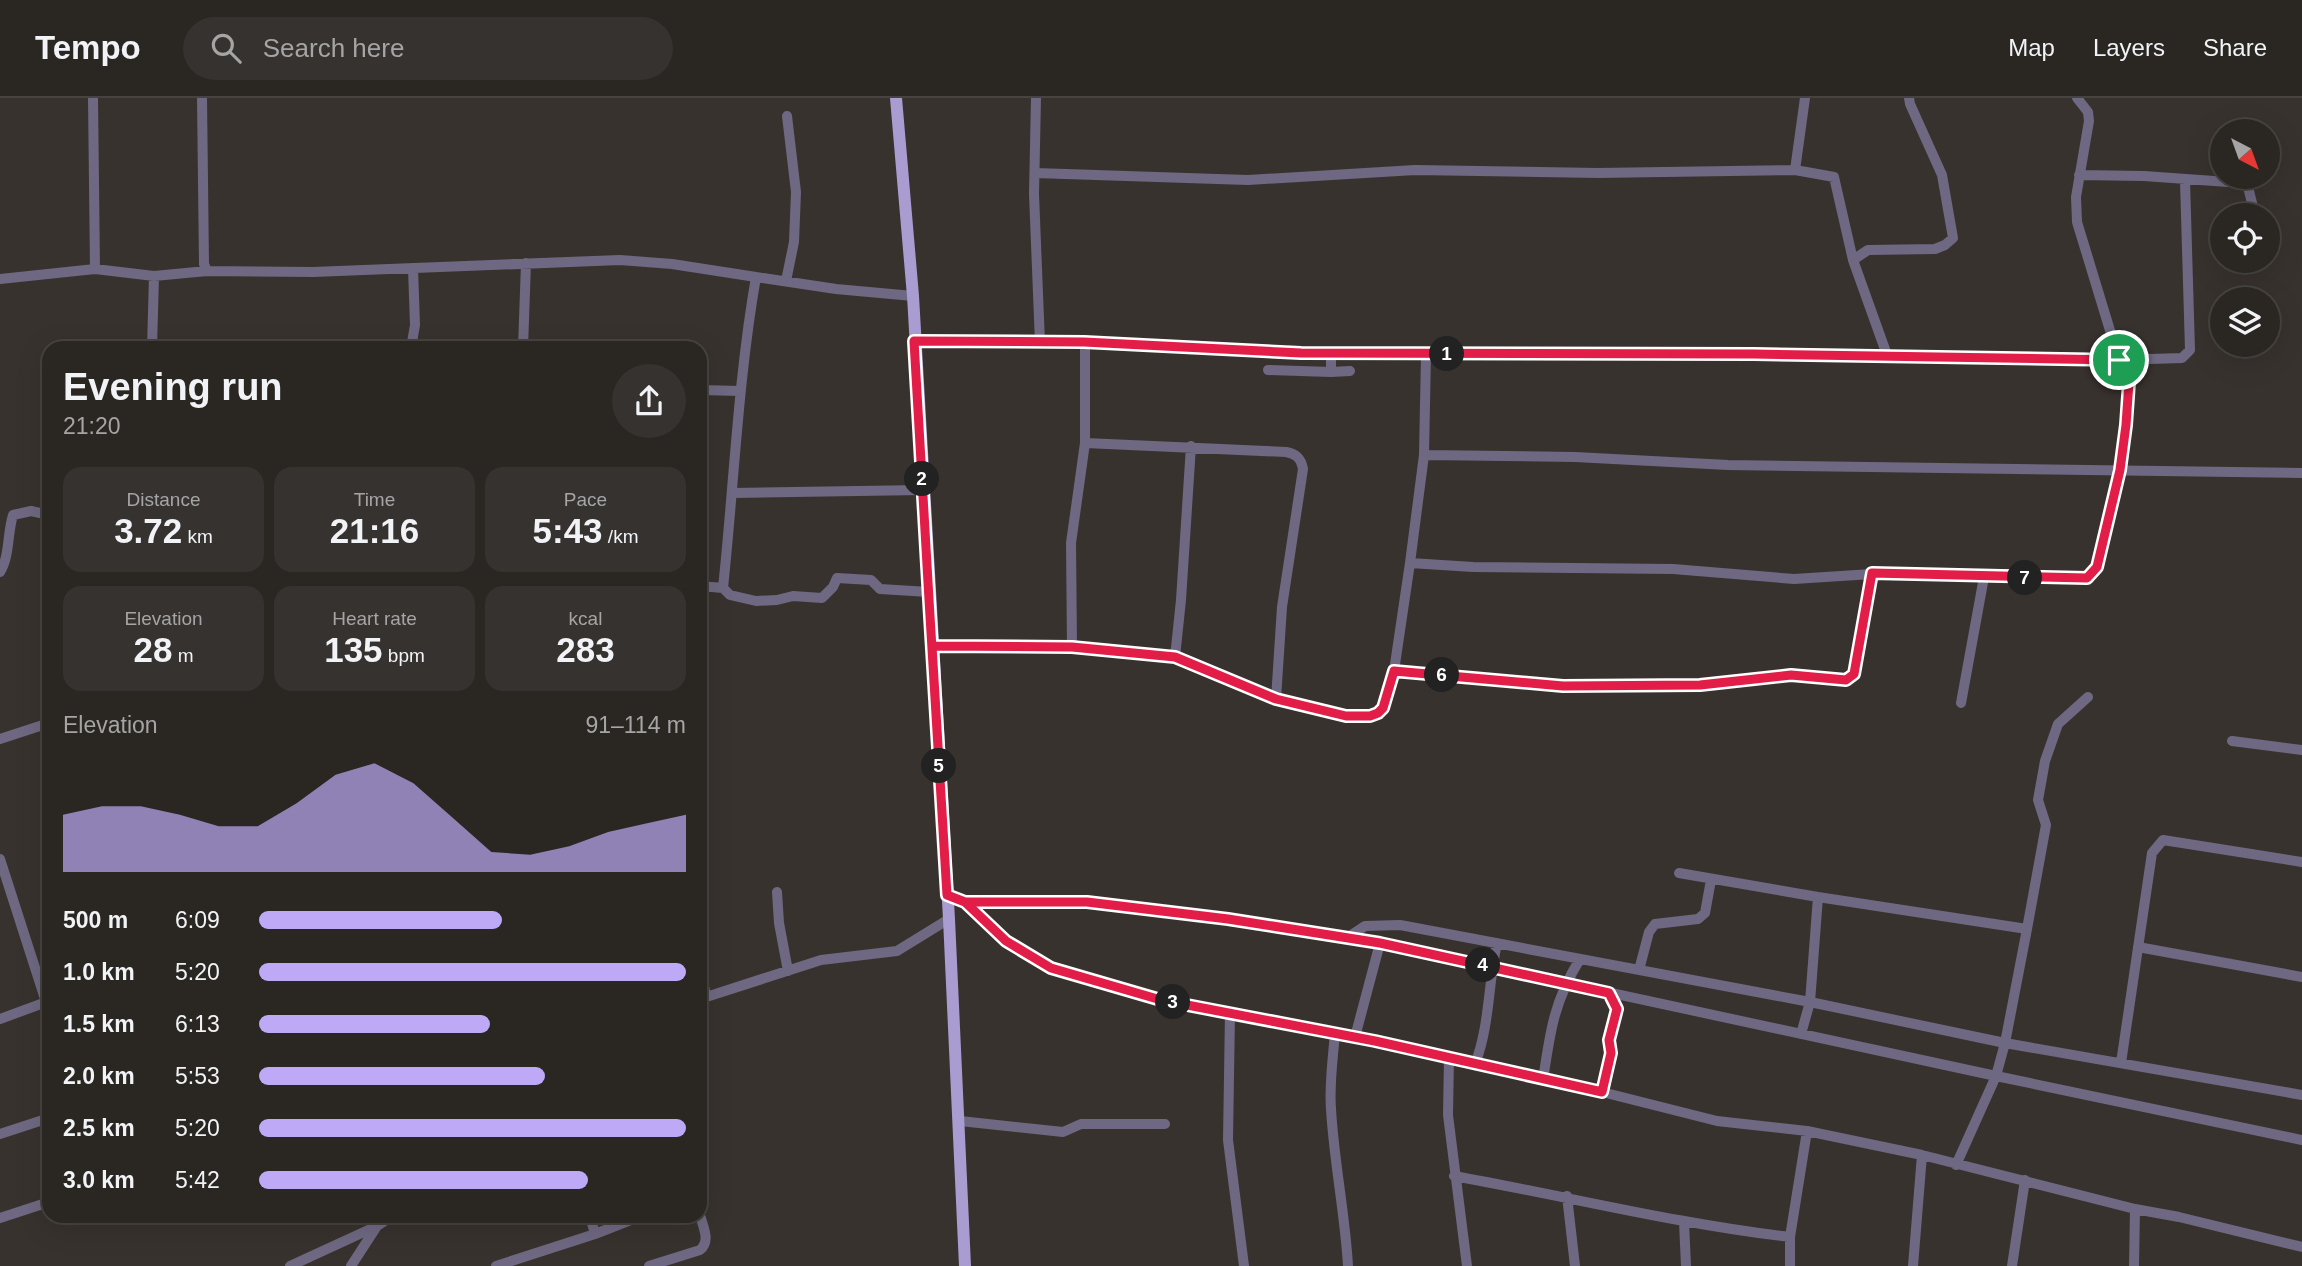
<!DOCTYPE html>
<meta charset="utf-8">
<style>
:root{--surface:#2a2622;--page:#36322f;--text:#f1f3f6;--muted:#a5a5a5;--line:#464340;--accent:#bda9f5}
body{margin:0;font-family:Helvetica,sans-serif;background:var(--page);color:var(--text);height:100vh;display:flex;flex-direction:column;font-size:26px;white-space:nowrap}
*{box-sizing:border-box;margin:0}
p{font-size:23px;color:var(--muted)}
.icon{flex:none;width:38px;height:38px;fill:none;stroke:currentColor;stroke-width:2;stroke-linecap:round;stroke-linejoin:round}
.map{position:relative;flex:1;overflow:hidden}
.details{position:absolute;left:42px;top:243px;width:665px;height:882px;display:flex;flex-direction:column;background:var(--surface);border-radius:21px;box-shadow:0 7px 28px #0002,0 0 0 2px var(--line)}
.details>*{flex:none}
.needle{width:46px;rotate:139deg}
.fabs{position:absolute;left:2210px;top:21px;display:grid;gap:14px}
.fabs a{display:grid;place-items:center;width:70px;height:70px;border-radius:50%;background:var(--surface);box-shadow:0 7px 28px #0002,0 0 0 2px var(--line);font-size:35px}
.pin{position:absolute;display:grid;place-items:center;width:60px;height:60px;color:#fff;margin:-30px;border:4px solid #fff;border-radius:50%;box-shadow:0 2px 7px #0007}
.km{position:absolute;width:35px;height:35px;margin:-18px;border-radius:50%;background:#222;color:#fff;font-size:19px;line-height:35px;text-align:center}
.round{display:grid;place-items:center;flex:none;width:74px;height:74px;border-radius:37px;background:var(--page)}
.headline{display:flex;align-items:center;justify-content:space-between;height:119px;padding:0 21px}
h1{font-size:38px;font-weight:800;line-height:52px}
.metrics{display:grid;grid-template-columns:repeat(3,1fr);gap:10px;height:119px;padding:7px 21px}
.metrics div{display:grid;align-content:center;border-radius:18px;background:var(--page);text-align:center}
.metrics b{font-size:35px;font-weight:800}
.metrics small{font-size:19px;font-weight:400}
.metrics p{font-size:19px}
.chart{height:196px;padding:14px 21px}
.chart p{display:flex;justify-content:space-between}
.chart svg{width:100%;height:126px;margin-top:7px;fill:var(--accent);opacity:.7}
ul{padding:0 21px;list-style:none;font-size:23px}
li{display:grid;grid-template-columns:112px 84px 1fr;align-items:center;height:52px}
li i{height:18px;border-radius:9px;background:var(--accent)}
header{display:flex;align-items:center;gap:42px;box-sizing:border-box;height:98px;padding:0 35px;background:var(--surface);border-bottom:2px solid var(--line)}
header strong{font-size:33px}
nav{display:flex;gap:38px;margin-inline-start:auto;font-size:24px}
.search{width:490px;height:63px;background:var(--page);display:flex;align-items:center;gap:18px;box-sizing:border-box;padding:0 24px;border-radius:38px;color:var(--muted);font-size:26px}
.map>svg:first-child{display:block}
</style>
<header>
<strong>Tempo</strong>
<div class="search"><svg class="icon" aria-label="search" viewBox="0 0 24 24"><circle cx="10" cy="10" r="6"/><path d="M15 15l6 6"/></svg>Search here</div>
<nav><a>Map</a><a>Layers</a><a>Share</a></nav>
</header>
<div class="map">
<svg width="2302" height="1168" viewBox="0 0 2302 1168">
<rect width="100%" height="100%" fill="#38322e"/>
<g fill="none" stroke-linecap="round" stroke-linejoin="round">
<path stroke="#6f6882" stroke-width="10" d="M 93,0 L 95,171
M 202,0 L 204,166 L 207,173
M 1036,0 L 1034,96 L 1040,245
M 1795,72 L 1834,79 L 1853,162
M 1035,75 L 1248,82 L 1415,72 L 1598,75 L 1795,72 L 1805,0
M 2079,77 L 2144,78 L 2242,85 L 2248,89 L 2255,117
M 0,181 L 95,171 L 154,178 L 207,173 L 313,174 L 620,162 L 672,166 L 756,179
M 786,183 L 794,144 L 796,94 L 787,18
M 913,198 L 836,191 L 756,179 C 738,282 734,386 723,490 L 730,497 L 756,503 L 777,502 L 793,498 L 822,500 L 833,489 L 837,480 L 871,482 L 880,491 L 929,494
M 914,243 L 1085,244 L 1331,255 L 1754,256 L 2119,262 L 2182,260 L 2190,252 L 2185,83
M 152,250 L 154,178
M 411,250 L 415,227 L 413,170
M 523,250 L 526,165
M 1331,255 L 1331,274 L 1350,273
M 1887,257 L 1853,162 L 1868,152 L 1935,151 L 1945,147 L 1953,140 L 1942,77 L 1910,6 L 1909,0
M 1268,272 L 1331,274
M 700,292 L 740,293
M 1085,345 L 1286,354 C 1296,356 1301,360 1303,371 L 1282,509 L 1276,601
M 1424,357 L 1575,359 L 1728,367 L 2302,375
M 733,395 L 922,392
M 1410,465 L 1473,469 L 1673,471 L 1794,481 L 1872,476
M 0,474 C 10,458 7,436 13,417 L 31,413 L 49,417
M 700,488 L 723,490
M 931,548 L 1072,549 L 1175,559 L 1276,601 L 1346,618 L 1370,618 L 1378,615 L 1383,610 L 1394,573 L 1410,465 L 1424,357 L 1426,256
M 1072,549 L 1071,445 L 1085,345 L 1085,244
M 1175,559 L 1181,502 L 1191,348
M 1394,573 L 1563,588 L 1700,587 L 1791,577 L 1846,582 L 1854,576 L 1872,476 L 2087,480 L 2097,469 L 2120,372 L 2129,284 L 2119,262 L 2077,124 L 2076,99 L 2089,23 L 2088,14 L 2077,0
M 1961,605 L 1984,479
M 0,641 L 49,625
M 2232,643 L 2302,652
M 0,761 L 46,904
M 1679,775 L 1818,799
M 777,794 L 779,825 L 788,873
M 947,797 L 965,804 L 1006,843 L 1051,870 L 1161,902 L 1375,943 L 1602,994 L 1717,1023 L 1807,1033 L 1922,1057 L 2135,1111 L 2179,1119 L 2302,1149
M 965,804 L 1087,804 L 1228,821 L 1380,845 L 1996,978 L 2005,945 L 2027,831 L 1818,799 L 1810,904 L 2005,945 L 2302,997
M 2027,831 L 2046,727 L 2038,702 L 2045,663 L 2058,626 L 2088,599
M 1347,840 L 1365,828 L 1400,827 L 1810,904 L 1801,936
M 2138,849 L 2302,879
M 700,866 L 706,899
M 1639,872 L 1649,834 L 1655,826 L 1698,821 L 1705,815 L 1711,782
M 700,901 L 821,862 L 897,853 L 949,821
M 1230,915 L 1228,1042 L 1244,1168
M 0,921 L 49,903
M 1335,935 C 1333,960 1329,986 1331,1011 C 1334,1064 1345,1115 1348,1168
M 1355,939 L 1380,845
M 1449,960 L 1448,1017 L 1467,1168
M 2121,965 L 2152,755 L 2163,742 L 2302,764
M 1475,966 C 1490,927 1488,886 1497,845
M 1543,982 C 1550,934 1554,903 1580,861
M 1602,994 L 1611,955 L 1609,941 L 1617,911 L 1609,895
M 960,1023 L 1063,1034 L 1081,1026 L 1165,1026
M 0,1036 L 49,1020
M 1956,1067 L 1996,978 L 2302,1042
M 1454,1078 C 1566,1098 1677,1126 1790,1139
M 1567,1098 L 1575,1168
M 590,1118 L 595,1136
M 0,1120 L 49,1104
M 1684,1124 L 1686,1168
M 290,1168 L 377,1128
M 351,1168 L 377,1128 L 392,1118
M 496,1168 L 595,1136 L 641,1118
M 649,1168 L 700,1152 C 711,1143 703,1129 700,1117
M 1790,1168 L 1790,1139 L 1807,1033
M 1913,1168 L 1922,1057
M 2012,1168 L 2025,1082
M 2134,1168 L 2135,1111"/>
<path stroke="#a99cd0" stroke-width="12" d="M 896,0 L 913,198 L 949,821 L 965,1168"/>
</g>
<g fill="none" stroke-linecap="round" stroke-linejoin="round">
<g stroke="#fff" stroke-width="14">
<path id="route" d="M 2119,262 L 1754,256 L 1301,255 L 1084,244 L 914,243 C 924,428 936,612 947,797 L 965,804 L 1006,843 L 1051,870 L 1161,902 L 1375,943 L 1602,994 L 1611,955 L 1609,942 L 1617,911 L 1609,895 L 1380,845 L 1228,821 L 1087,804 L 965,804 L 947,797 L 932,548 L 1072,549 L 1175,559 L 1276,601 L 1346,618 L 1370,618 L 1378,615 L 1383,610 L 1394,573 L 1563,588 L 1700,587 L 1791,577 L 1846,582 L 1854,576 L 1872,475 L 2087,480 L 2097,469 L 2120,372 L 2126,327 L 2129,284 L 2119,262"/>
</g>
<use href="#route" stroke="#e11d48" stroke-width="9"/>
</g>
</svg>
<div class="fabs">
<a><svg class="needle" viewBox="-14 -14 28 28"><path d="M0-13l5 13h-10z" fill="#e53935"/><path d="M0 13l5-13h-10z" fill="#a5a5a5"/></svg></a>
<a><svg class="icon" aria-label="locate" viewBox="0 0 24 24"><circle cx="12" cy="12" r="6"/><path d="M12 2v4M12 18v4M2 12h4M18 12h4"/></svg></a>
<a><svg class="icon" aria-label="layers" viewBox="0 0 24 24"><path d="M12 4l9 5-9 5-9-5zM3 14l9 5 9-5"/></svg></a>
</div>
<div class="pin" style="left:2119px;top:262px;background:#1e9e55"><svg class="icon" aria-label="arrive" viewBox="0 0 24 24"><path d="M6 21V4h12l-3 4 3 4H6"/></svg></div>
<b class="km" style="left:1447px;top:256px">1</b>
<b class="km" style="left:922px;top:381px">2</b>
<b class="km" style="left:1173px;top:904px">3</b>
<b class="km" style="left:1483px;top:867px">4</b>
<b class="km" style="left:939px;top:668px">5</b>
<b class="km" style="left:1442px;top:577px">6</b>
<b class="km" style="left:2025px;top:480px">7</b>
<section class="details">
<div class="headline"><div><h1>Evening run</h1><p>21:20</p></div><a class="round"><svg class="icon" aria-label="share" viewBox="0 0 24 24"><path d="M12 15V3M7 8l5-5 5 5M5 13v7h14v-7"/></svg></a></div>
<div class="metrics">
<div><p>Distance</p><b>3.72<small> km</small></b></div>
<div><p>Time</p><b>21:16</b></div>
<div><p>Pace</p><b>5:43<small> /km</small></b></div>
</div>
<div class="metrics">
<div><p>Elevation</p><b>28<small> m</small></b></div>
<div><p>Heart rate</p><b>135<small> bpm</small></b></div>
<div><p>kcal</p><b>283</b></div>
</div>
<div class="chart"><p><span>Elevation</span>91–114 m</p>
<svg viewBox="0 0 160 44" preserveAspectRatio="none"><path d="M0 44V24L10 21L20 21L30 24L40 28L50 28L60 20L70 10L80 6L90 13L100 25L110 37L120 38L130 35L140 30L150 27L160 24V44z"/></svg>
</div>
<ul>
<li><b>500 m</b>6:09<i style="width:57%"></i></li>
<li><b>1.0 km</b>5:20<i style="width:100%"></i></li>
<li><b>1.5 km</b>6:13<i style="width:54%"></i></li>
<li><b>2.0 km</b>5:53<i style="width:67%"></i></li>
<li><b>2.5 km</b>5:20<i style="width:100%"></i></li>
<li><b>3.0 km</b>5:42<i style="width:77%"></i></li>
</ul>
</section>
</div>
